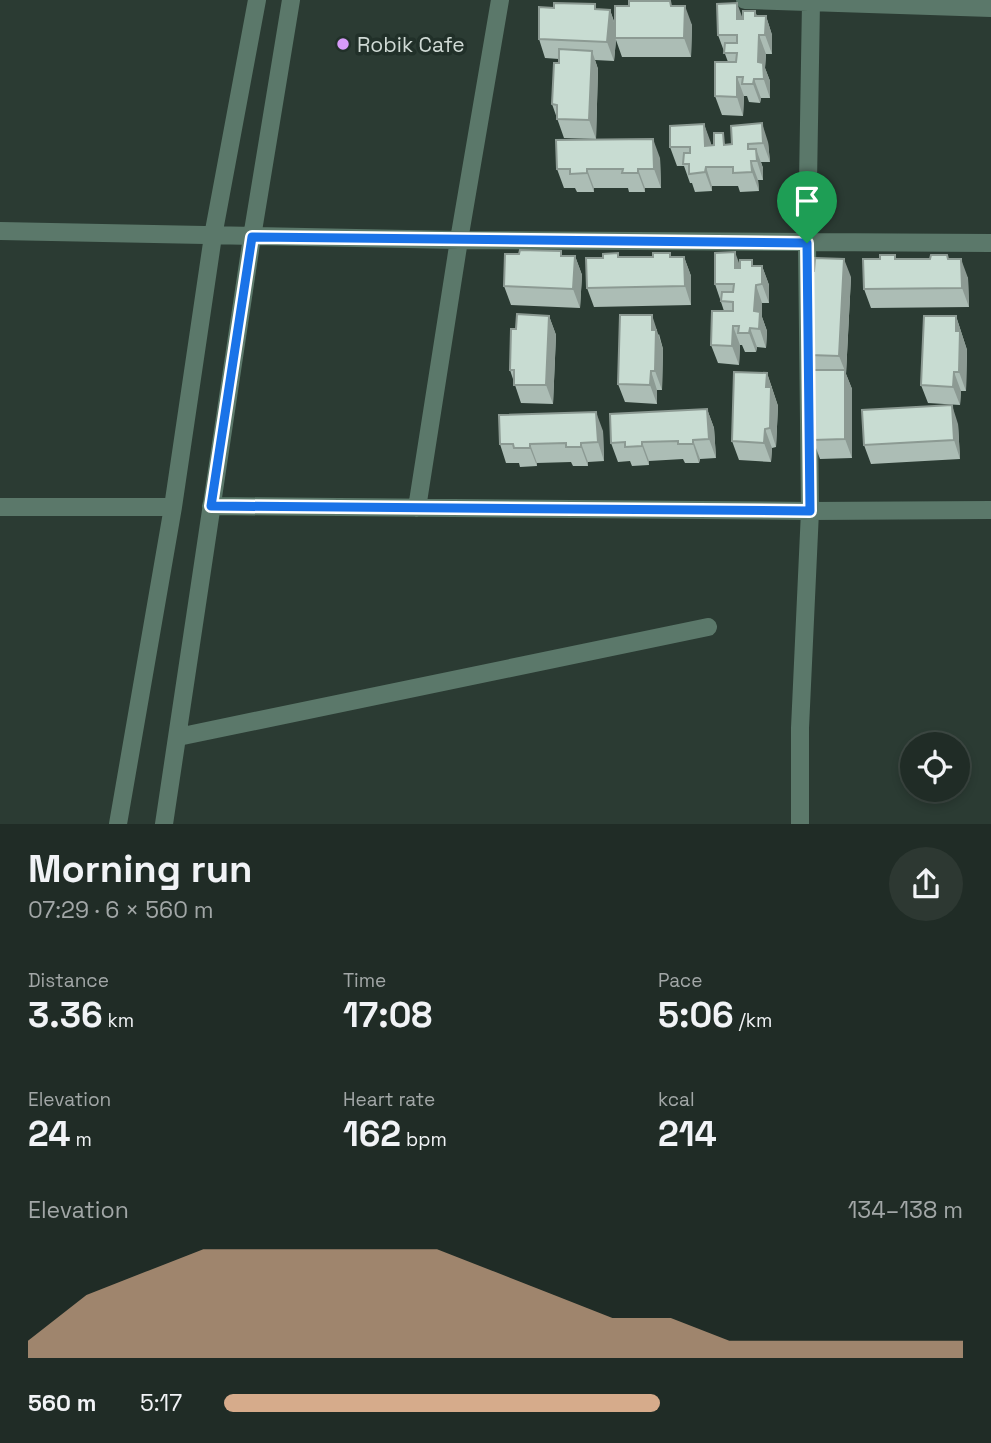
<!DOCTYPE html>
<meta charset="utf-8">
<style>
:root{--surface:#202c26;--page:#2d3832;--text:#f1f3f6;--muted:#a2a7a7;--line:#3d4843;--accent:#d6ab8b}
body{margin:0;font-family:"Space Grotesk",sans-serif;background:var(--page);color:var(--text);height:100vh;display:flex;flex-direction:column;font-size:26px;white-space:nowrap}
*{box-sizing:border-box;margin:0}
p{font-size:23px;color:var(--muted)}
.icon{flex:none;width:38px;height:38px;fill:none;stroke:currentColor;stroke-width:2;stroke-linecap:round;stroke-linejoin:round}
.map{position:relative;height:824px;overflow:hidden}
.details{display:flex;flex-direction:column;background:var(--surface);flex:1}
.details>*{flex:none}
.fabs{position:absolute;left:900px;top:732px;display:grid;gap:14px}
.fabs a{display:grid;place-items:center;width:70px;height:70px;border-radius:50%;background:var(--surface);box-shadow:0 4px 10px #0003,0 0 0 2px var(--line);font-size:35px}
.pin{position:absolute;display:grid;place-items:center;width:60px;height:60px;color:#fff;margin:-72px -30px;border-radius:50% 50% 50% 0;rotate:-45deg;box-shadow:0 0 7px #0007}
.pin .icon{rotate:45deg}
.round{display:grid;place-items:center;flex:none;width:74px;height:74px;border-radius:37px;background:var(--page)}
.summary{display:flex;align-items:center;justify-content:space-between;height:119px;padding:0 28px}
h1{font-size:38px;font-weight:600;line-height:52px}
.figures{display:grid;grid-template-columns:repeat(3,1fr);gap:10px;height:119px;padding:7px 28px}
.figures div{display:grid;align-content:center}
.figures b{font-size:35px;font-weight:600}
.figures small{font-size:19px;font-weight:400}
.figures p{font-size:19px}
.chart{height:196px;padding:14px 28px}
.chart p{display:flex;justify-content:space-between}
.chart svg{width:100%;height:126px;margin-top:7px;fill:var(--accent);opacity:.7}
ul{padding:0 28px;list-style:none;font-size:23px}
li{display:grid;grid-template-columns:112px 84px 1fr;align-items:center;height:52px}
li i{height:18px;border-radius:9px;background:var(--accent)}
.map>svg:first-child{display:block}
</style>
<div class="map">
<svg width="991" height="824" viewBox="0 0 991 824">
<rect width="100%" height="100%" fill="#2b3b33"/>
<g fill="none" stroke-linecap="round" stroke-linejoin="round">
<path stroke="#5b786a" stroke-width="18" d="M 745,0 L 991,8
M 0,231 L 459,240 L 991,243
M 211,506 L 810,511 L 991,510
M 0,507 L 173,507
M 417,508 L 459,240 L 500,0
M 178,737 L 708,627
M 118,824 L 173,507 L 213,236 L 257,0
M 164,824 L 252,237 L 291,0
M 800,824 L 800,728 L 810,511 L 807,243 L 811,2"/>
</g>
<path fill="#acbdb5" d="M 672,6 L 692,25 L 691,57 L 622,57 L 616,40 L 614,61 L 595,60 L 598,69 L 596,139 L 564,138 L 552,104 L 559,59 L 545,58 L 539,39 L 597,9 L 610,10 L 615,24 Z
M 755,11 L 757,16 L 766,16 L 772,35 L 772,54 L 766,54 L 765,68 L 770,81 L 770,98 L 761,98 L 760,103 L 749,102 L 747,96 L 744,96 L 743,116 L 722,115 L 715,96 L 728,62 L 718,35 Z
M 704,124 L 711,146 L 768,142 L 770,162 L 761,162 L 763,168 L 763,180 L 758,180 L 759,191 L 740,192 L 738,186 L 712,186 L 712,191 L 695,192 L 692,183 L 690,183 L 684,166 L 677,166 L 670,147 Z
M 660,158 L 661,188 L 645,188 L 645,192 L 629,192 L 628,188 L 594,188 L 594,192 L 577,192 L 575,188 L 564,188 L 557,169 Z
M 563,256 L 575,256 L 582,275 L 580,308 L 511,305 L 504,286 Z
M 619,257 L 684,257 L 691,276 L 691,305 L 594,307 L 587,288 Z
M 897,259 L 949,259 L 968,278 L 969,307 L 871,308 L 864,289 Z
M 740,266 L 762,266 L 769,285 L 769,303 L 762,303 L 762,317 L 767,331 L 766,348 L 757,347 L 756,352 L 745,352 L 742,345 L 740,345 L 739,365 L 718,363 L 711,345 L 724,311 L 715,284 Z
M 851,277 L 846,374 L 852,389 L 852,458 L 820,459 L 808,426 L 815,370 L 810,355 L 810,348 L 807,339 L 811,324 L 813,298 L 809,288 Z
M 549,316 L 556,335 L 553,404 L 521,403 L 510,370 L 516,329 Z
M 956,316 L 967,350 L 966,391 L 961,391 L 960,405 L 928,403 L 921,385 Z
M 659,334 L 663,349 L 662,390 L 657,390 L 657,404 L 625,402 L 618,384 Z
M 767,373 L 778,406 L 776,447 L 772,448 L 771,462 L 739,460 L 732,441 Z
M 707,409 L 714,428 L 716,458 L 700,459 L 699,463 L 685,463 L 683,459 L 649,461 L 649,465 L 632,466 L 630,461 L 618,462 L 611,443 Z
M 958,424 L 960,459 L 871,464 L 864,445 Z
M 603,431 L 604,461 L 588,462 L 588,466 L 573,466 L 571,462 L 537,463 L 537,466 L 520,467 L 519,463 L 506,463 L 500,444 Z"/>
<path fill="#8c9a93" d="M 737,3 L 744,22 L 737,19 Z
M 685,6 L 692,25 L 691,57 L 684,38 Z
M 610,10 L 616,28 L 615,38 L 616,40 L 614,61 L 607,42 Z
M 766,16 L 772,35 L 772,54 L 765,35 Z
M 759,35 L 766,54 L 765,68 L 770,81 L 770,98 L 758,62 Z
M 592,51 L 598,69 L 596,139 L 589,120 Z
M 737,77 L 744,96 L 743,116 L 737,97 Z
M 754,79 L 761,98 L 760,103 L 753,84 Z
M 762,123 L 768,142 L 770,162 L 763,143 Z
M 704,124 L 711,143 L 712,164 L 705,146 Z
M 653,139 L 660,158 L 661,188 L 654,169 Z
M 756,149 L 763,168 L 763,180 L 757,161 Z
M 751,161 L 758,180 L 759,191 L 752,172 Z
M 706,167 L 712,186 L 712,191 L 705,172 Z
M 587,169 L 594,188 L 594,192 L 587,173 Z
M 638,169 L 645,188 L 645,192 L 638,173 Z
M 735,252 L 742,271 L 735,268 Z
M 575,256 L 582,275 L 580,308 L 573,289 Z
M 684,257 L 691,276 L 691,305 L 685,286 Z
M 844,259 L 851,277 L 846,374 L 852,389 L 852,458 L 845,439 L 845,371 L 839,356 Z
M 961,259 L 968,278 L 969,307 L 962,288 Z
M 762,266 L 769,285 L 769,303 L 762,284 Z
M 756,285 L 762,303 L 762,317 L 767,331 L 766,348 L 754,311 Z
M 652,315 L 663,349 L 662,390 L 655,371 Z
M 549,316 L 556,335 L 553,404 L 546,385 Z
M 956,316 L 967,350 L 966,391 L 959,372 Z
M 733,326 L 740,345 L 739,365 L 732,346 Z
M 750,328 L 757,347 L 756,352 L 749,333 Z
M 651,371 L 657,390 L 657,404 L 650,385 Z
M 954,372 L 961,391 L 960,405 L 953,387 Z
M 767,373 L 778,406 L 776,447 L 770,428 L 766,387 Z
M 952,405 L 958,424 L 960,459 L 954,440 Z
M 707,409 L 714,428 L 716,458 L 709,439 Z
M 596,412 L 603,431 L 604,461 L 598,442 Z
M 765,429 L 772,448 L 771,462 L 764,443 Z
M 693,440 L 700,459 L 699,463 L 693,444 Z
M 642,442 L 649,461 L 649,465 L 642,446 Z
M 581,443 L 588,462 L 588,466 L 581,447 Z
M 530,444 L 537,463 L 537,466 L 530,448 Z"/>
<path fill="#c8dcd2" stroke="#8c9a93" stroke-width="2" d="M 629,1 L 670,1 L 671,6 L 685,6 L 684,38 L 615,38 L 615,6 L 629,6 Z
M 554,3 L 595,4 L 595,9 L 610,10 L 607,42 L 539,39 L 539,7 L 554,8 Z
M 737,3 L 737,19 L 743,19 L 743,11 L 755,11 L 755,16 L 766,16 L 765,35 L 759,35 L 758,62 L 763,63 L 764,79 L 754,79 L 753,84 L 742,84 L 743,77 L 737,77 L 737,97 L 715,96 L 715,62 L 736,62 L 737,53 L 724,53 L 725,43 L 737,43 L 737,35 L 718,35 L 717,4 Z
M 559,49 L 592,51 L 589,120 L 557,119 L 557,105 L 552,104 L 554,63 L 559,63 Z
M 762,123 L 763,143 L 748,144 L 748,149 L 756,149 L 757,161 L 751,161 L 752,172 L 733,173 L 733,167 L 706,167 L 705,172 L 689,174 L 689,164 L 683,164 L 684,153 L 690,153 L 690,147 L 670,147 L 670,126 L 704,124 L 705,146 L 714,145 L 714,133 L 723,133 L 724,145 L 732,144 L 731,126 Z
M 653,139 L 654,169 L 638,169 L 638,173 L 622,173 L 623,169 L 587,169 L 587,173 L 570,174 L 570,169 L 557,169 L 556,140 Z
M 520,250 L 561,251 L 561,256 L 575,256 L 573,289 L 504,286 L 505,254 L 519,254 Z
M 735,252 L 735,268 L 740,268 L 740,260 L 752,260 L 752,266 L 762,266 L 762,284 L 756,285 L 754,311 L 760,312 L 759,329 L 750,328 L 749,333 L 738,333 L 739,326 L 733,326 L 732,346 L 711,345 L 712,311 L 733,311 L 733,302 L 721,301 L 722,292 L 733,292 L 734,284 L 715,284 L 715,253 Z
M 618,253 L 618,257 L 653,257 L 653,253 L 670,253 L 670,257 L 684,257 L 685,286 L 587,288 L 586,258 L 603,258 L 603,254 Z
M 880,255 L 895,255 L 895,259 L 930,259 L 931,255 L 947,255 L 948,259 L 961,259 L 962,288 L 864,289 L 863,259 L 880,259 Z
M 815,258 L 844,259 L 839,356 L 810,355 L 810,339 L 807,339 L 807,324 L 811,324 L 813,288 L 809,288 L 810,271 L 814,271 Z
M 517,314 L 549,316 L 546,385 L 514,385 L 514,370 L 510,370 L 511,329 L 516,329 Z
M 620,315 L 652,315 L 652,330 L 656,330 L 655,371 L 651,371 L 650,385 L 618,384 Z
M 924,316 L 956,316 L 956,331 L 960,331 L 959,372 L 954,372 L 953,387 L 921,385 Z
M 813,370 L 845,370 L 845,439 L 813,440 L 813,426 L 808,426 L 808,384 L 813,384 Z
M 734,372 L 767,373 L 766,387 L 771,387 L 770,428 L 765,429 L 764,443 L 732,441 Z
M 952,405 L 954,440 L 864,445 L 862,410 Z
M 707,409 L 709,439 L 693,440 L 693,444 L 678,444 L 678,441 L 642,442 L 642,446 L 625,447 L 625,442 L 611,443 L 610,414 Z
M 596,412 L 598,442 L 581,443 L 581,447 L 566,447 L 566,443 L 530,444 L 530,448 L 514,448 L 513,444 L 500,444 L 499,415 Z"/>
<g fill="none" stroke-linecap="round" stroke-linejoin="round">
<g stroke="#fff" stroke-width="14">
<path id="route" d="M 252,237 L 807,243 L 810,511 L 211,506 Z"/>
</g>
<use href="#route" stroke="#1a73e8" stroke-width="9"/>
</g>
<circle fill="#d79bf9" stroke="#213029" stroke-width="2.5" cx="343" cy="44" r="7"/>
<g text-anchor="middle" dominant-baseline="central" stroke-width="7" stroke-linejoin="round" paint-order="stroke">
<g font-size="21" fill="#d0dad5" stroke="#213029" text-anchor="start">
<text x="357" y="44">Robik Cafe</text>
</g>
</g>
</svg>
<div class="fabs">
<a><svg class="icon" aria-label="locate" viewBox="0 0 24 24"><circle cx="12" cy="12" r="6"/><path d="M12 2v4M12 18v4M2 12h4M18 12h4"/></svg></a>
</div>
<div class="pin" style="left:807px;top:243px;background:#1e9e55"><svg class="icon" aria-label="arrive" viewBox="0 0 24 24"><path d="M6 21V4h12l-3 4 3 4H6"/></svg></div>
</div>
<section class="details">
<div class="summary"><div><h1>Morning run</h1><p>07:29 · 6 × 560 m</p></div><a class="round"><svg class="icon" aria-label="share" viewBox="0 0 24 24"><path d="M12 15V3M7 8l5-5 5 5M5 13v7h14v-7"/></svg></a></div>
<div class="figures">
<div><p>Distance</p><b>3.36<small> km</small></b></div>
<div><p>Time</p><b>17:08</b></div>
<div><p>Pace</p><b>5:06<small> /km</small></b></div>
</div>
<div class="figures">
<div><p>Elevation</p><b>24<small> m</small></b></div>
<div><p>Heart rate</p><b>162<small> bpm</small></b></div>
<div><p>kcal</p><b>214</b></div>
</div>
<div class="chart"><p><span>Elevation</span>134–138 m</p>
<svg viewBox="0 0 160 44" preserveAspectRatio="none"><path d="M0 44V38L10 22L20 14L30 6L40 6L50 6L60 6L70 6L80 14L90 22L100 30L110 30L120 38L130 38L140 38L150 38L160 38V44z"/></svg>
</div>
<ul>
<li><b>560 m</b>5:17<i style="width:59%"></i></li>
</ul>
</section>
